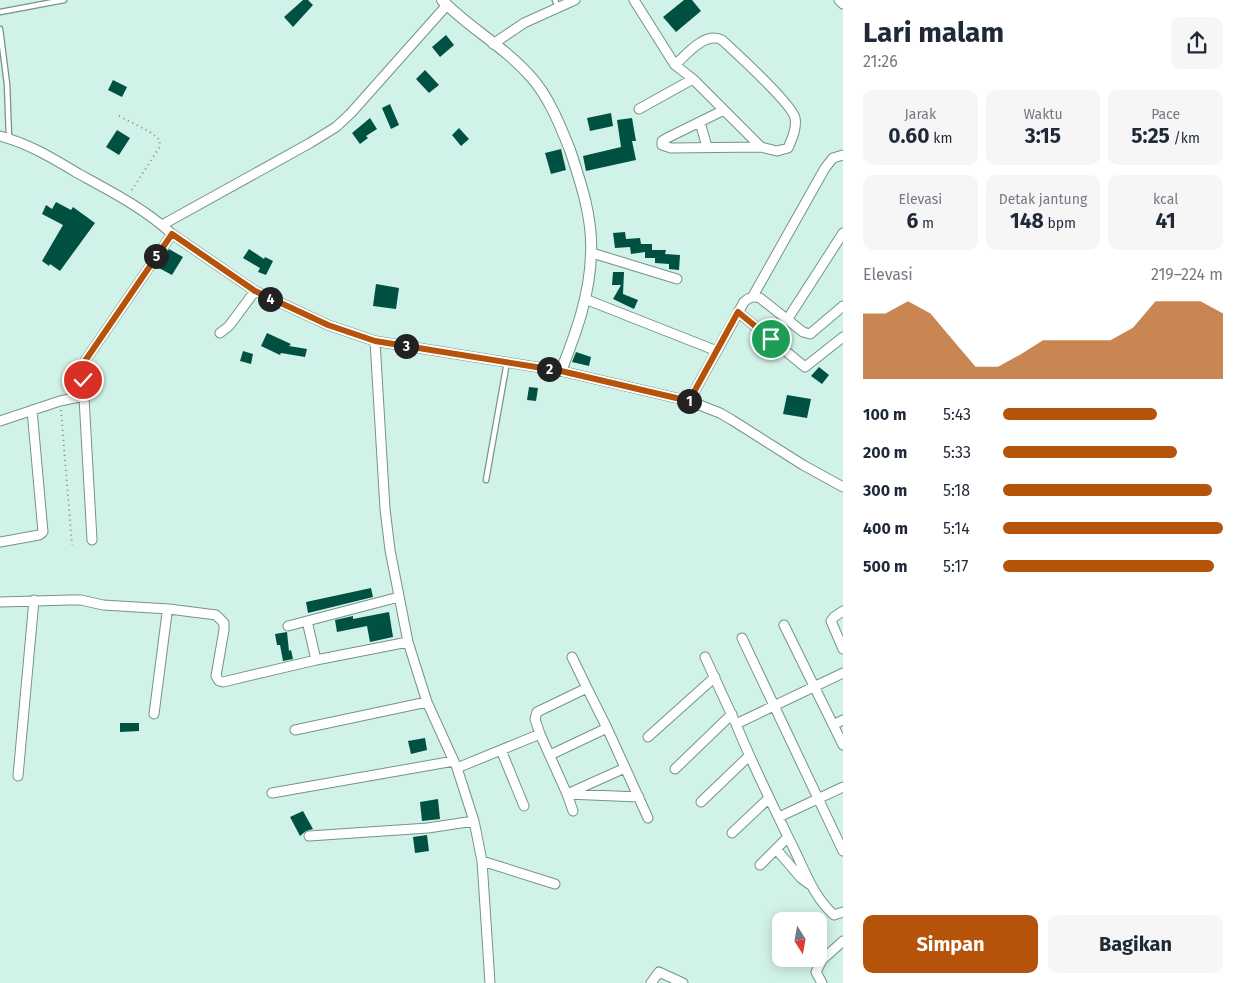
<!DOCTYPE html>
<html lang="id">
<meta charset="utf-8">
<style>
:root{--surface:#fff;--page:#f6f6f7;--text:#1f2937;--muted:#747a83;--accent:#b45309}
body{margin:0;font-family:"Fira Sans",sans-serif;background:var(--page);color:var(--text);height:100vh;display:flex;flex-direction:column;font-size:19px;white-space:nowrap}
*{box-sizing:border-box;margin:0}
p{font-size:16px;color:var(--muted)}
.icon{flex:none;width:28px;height:28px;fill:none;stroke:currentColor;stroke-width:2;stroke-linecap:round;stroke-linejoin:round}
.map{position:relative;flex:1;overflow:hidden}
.details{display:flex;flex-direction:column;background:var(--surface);width:400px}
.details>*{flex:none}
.needle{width:32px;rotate:169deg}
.controls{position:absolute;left:772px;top:912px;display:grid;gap:10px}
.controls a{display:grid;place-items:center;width:55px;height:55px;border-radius:10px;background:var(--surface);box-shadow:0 2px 12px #0003;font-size:25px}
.pin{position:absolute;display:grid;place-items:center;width:42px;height:42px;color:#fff;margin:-21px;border:2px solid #fff;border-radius:50%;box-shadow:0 1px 5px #0007}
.km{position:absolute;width:25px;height:25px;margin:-12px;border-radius:50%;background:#222;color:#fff;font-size:14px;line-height:25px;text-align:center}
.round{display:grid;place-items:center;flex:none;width:52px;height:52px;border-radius:10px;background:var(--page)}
.summary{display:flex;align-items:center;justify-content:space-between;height:85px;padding:0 20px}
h1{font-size:28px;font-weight:700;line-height:38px}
.metrics{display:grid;grid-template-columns:repeat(3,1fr);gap:8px;height:85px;padding:5px 20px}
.metrics div{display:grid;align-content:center;border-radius:10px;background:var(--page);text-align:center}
.metrics b{font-size:21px;font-weight:700}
.metrics small{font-size:14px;font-weight:400}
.metrics p{font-size:14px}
.chart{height:140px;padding:10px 20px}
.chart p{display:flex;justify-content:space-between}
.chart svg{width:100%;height:90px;margin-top:5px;fill:var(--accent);opacity:.7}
.button{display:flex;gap:10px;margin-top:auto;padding:10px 20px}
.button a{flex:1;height:58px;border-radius:10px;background:var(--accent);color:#fff;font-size:20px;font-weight:700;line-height:58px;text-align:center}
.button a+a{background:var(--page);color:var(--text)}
ul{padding:0 20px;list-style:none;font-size:16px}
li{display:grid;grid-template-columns:80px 60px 1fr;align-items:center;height:38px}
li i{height:12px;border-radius:6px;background:var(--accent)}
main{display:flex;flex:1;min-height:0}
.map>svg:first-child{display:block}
</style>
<main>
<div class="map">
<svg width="843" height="983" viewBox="0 0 843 983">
<rect width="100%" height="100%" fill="#d1f2e8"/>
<path fill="#005142" d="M 303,0 L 308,0 L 313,5 L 293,27 L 284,17 Z
M 684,0 L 692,0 L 701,11 L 676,32 L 663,17 Z
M 446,35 L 454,45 L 440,57 L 432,47 Z
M 425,70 L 439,85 L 429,93 L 416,79 Z
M 113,80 L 127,87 L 122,97 L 108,90 Z
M 390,104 L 399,125 L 391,129 L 382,108 Z
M 611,113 L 613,126 L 590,131 L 587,118 Z
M 370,118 L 377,129 L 366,136 L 368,138 L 360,144 L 352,133 Z
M 632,118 L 636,141 L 632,141 L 636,160 L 586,171 L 583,156 L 621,147 L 617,120 Z
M 459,128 L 469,139 L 461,146 L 452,135 Z
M 117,130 L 130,138 L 119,155 L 106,147 Z
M 561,149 L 566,170 L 551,174 L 545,153 Z
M 56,202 L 71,210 L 73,207 L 95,223 L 60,271 L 50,264 L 49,266 L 42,261 L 63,225 L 42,214 L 46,205 L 52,209 Z
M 625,232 L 626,239 L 640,238 L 641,244 L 652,244 L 652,250 L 666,250 L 665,254 L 680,255 L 679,270 L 669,269 L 669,264 L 655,263 L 655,258 L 645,258 L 645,252 L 631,254 L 630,247 L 615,248 L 613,233 Z
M 169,249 L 183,257 L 172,275 L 157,267 Z
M 249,249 L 264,259 L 265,257 L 273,261 L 266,275 L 258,272 L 260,268 L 243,258 Z
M 613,272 L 624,272 L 623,294 L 638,300 L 634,309 L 613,299 L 621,285 L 612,285 Z
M 376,284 L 399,288 L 396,309 L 373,306 Z
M 267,333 L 291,344 L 289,346 L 307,349 L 305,357 L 281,353 L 280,355 L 261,346 Z
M 243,351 L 253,354 L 251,364 L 240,361 Z
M 576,352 L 591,357 L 589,366 L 572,362 Z
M 819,367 L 829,375 L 822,384 L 811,376 Z
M 529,387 L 538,388 L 536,401 L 527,400 Z
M 787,395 L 811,399 L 807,418 L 783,414 Z
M 371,588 L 373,597 L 308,613 L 306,602 Z
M 389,612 L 393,637 L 370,642 L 367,626 L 337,632 L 335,620 L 353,616 L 353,619 Z
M 287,632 L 289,651 L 291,650 L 293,659 L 283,661 L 280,645 L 277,645 L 275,634 Z
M 120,723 L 139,723 L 139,731 L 120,732 Z
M 425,738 L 427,750 L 411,754 L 408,741 Z
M 438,799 L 440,819 L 422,821 L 420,802 Z
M 303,811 L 313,829 L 306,831 L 300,836 L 290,817 Z
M 427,835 L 429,851 L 415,853 L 413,837 Z"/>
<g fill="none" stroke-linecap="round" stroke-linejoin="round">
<g stroke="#75938a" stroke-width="7">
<path id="service" d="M 555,0 L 558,7
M 0,12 L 64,0
M 0,29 L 7,84 L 9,138
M 486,480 L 507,362"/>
</g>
<g stroke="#75938a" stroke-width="11">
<path id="minor" d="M 634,0 L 675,65 L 693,79 L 761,147
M 839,0 L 843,4
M 493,44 L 524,23 L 575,0
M 675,65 C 686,55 705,31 722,40 C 735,52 792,104 795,118 C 797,128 792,139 788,148 L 777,151 L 761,147 L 671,148 L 662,145 L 662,141 L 667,138 L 724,110
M 639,109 L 693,79
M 700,122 L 707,147
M 0,136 C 28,143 54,159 79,174 C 112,192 145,209 172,234 L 255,291 L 328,325 L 375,341 L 561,371 L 689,401 L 720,413 L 732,420 L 803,465 L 843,487
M 162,225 L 310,143 L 336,127 L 351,113 L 447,5
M 592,253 L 677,279
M 753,296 L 825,168 L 833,158 L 843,155
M 585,299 L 717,351
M 738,312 L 805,367 L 843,337
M 787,320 L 843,233
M 220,333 L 229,326 L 255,291
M 375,341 L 385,509 L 390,550 L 408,642 L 427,702 L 457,768 L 474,821 L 482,861 L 490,983
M 689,401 L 744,302 C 749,297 753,296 760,298 L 803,332 L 810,334 L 843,306
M 0,421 L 60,401 L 84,396
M 92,540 L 83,380 L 85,361 L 172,234
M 0,542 L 39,535 L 43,532 L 32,410
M 0,602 L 70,600 L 81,600 L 103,605 L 169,609 L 216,615 L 224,623 L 224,630 L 216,676 L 219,681 L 223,682 L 316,660 L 408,642
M 843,611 L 834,617 L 831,621 L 843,649
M 307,621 L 316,660
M 784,625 L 843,745
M 288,626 L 399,597
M 742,638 L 843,851
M 572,657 L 587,688
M 705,657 L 734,720
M 843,673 L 736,724 C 753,766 773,806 793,847 C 805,871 813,896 834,915 L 843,912
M 154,714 L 167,613 L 169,609
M 833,725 L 843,720
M 607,728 L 648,818
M 295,730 L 427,702
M 540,734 L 535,719 L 537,712 L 587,688 L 607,728 L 550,755
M 648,737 L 715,677
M 501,750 L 524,806
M 457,768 L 540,734 L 567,794 L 639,797
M 675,769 L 732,714
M 18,776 L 34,600
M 272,793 L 454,761
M 701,802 L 749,756
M 573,811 L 567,794 L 625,768
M 779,817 L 843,787
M 732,833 L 769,798
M 309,836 L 428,828 L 474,821
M 776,849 L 801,878 L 809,884
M 482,861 L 555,884
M 760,865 L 788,837
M 651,983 L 659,972 L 683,983
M 822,983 L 816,972 L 822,960 L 843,941"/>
</g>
<g stroke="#75938a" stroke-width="12">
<path id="tertiary" d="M 442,0 C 469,28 505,47 531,77 C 549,97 560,125 570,150 C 581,183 593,219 591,254 C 590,295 576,333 561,371"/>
</g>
<path stroke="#7a918a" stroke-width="2" stroke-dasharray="1 4" stroke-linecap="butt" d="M 119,116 L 150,132 L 160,140 L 159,148 L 130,193
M 61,410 L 72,545"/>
<use href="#service" stroke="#fff" stroke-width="4.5"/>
<use href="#minor" stroke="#fff" stroke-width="9"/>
<use href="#tertiary" stroke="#fff" stroke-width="10"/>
</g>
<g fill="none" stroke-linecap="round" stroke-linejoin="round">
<g stroke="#fff" stroke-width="10">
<path id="route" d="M 83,380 L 85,361 L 172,234 L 255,291 L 328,325 L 375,341 L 561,371 L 689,401 L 738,312 L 771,339"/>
</g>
<use href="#route" stroke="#b45309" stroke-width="6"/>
</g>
</svg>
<div class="controls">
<a><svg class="needle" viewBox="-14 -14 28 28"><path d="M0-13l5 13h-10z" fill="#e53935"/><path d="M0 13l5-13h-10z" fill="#747a83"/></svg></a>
</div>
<div class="pin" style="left:771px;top:339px;background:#1e9e55"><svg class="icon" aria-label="arrive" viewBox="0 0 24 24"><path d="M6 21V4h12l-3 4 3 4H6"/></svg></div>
<div class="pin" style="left:83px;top:380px;background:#d93025"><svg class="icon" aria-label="check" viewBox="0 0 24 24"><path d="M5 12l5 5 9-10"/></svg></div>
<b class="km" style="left:689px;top:401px">1</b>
<b class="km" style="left:549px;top:369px">2</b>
<b class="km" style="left:406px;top:346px">3</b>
<b class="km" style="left:270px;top:299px">4</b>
<b class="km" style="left:156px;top:256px">5</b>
</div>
<section class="details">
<div class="summary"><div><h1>Lari malam</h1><p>21:26</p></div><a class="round"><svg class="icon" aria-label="share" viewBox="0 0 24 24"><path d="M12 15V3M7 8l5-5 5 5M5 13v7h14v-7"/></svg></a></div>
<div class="metrics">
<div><p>Jarak</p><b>0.60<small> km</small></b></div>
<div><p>Waktu</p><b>3:15</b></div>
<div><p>Pace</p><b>5:25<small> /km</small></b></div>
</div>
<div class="metrics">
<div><p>Elevasi</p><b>6<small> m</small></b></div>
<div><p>Detak jantung</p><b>148<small> bpm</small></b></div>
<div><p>kcal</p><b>41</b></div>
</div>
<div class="chart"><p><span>Elevasi</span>219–224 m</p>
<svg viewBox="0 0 160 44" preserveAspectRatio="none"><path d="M0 44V12L10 12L20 6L30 12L40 25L50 38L60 38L70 32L80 25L90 25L100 25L110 25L120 19L130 6L140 6L150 6L160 12V44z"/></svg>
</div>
<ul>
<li><b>100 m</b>5:43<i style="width:70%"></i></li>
<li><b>200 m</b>5:33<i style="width:79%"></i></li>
<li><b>300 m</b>5:18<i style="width:95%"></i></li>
<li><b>400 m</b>5:14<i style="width:100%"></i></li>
<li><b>500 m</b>5:17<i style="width:96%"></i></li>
</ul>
<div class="button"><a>Simpan</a><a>Bagikan</a></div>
</section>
</main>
